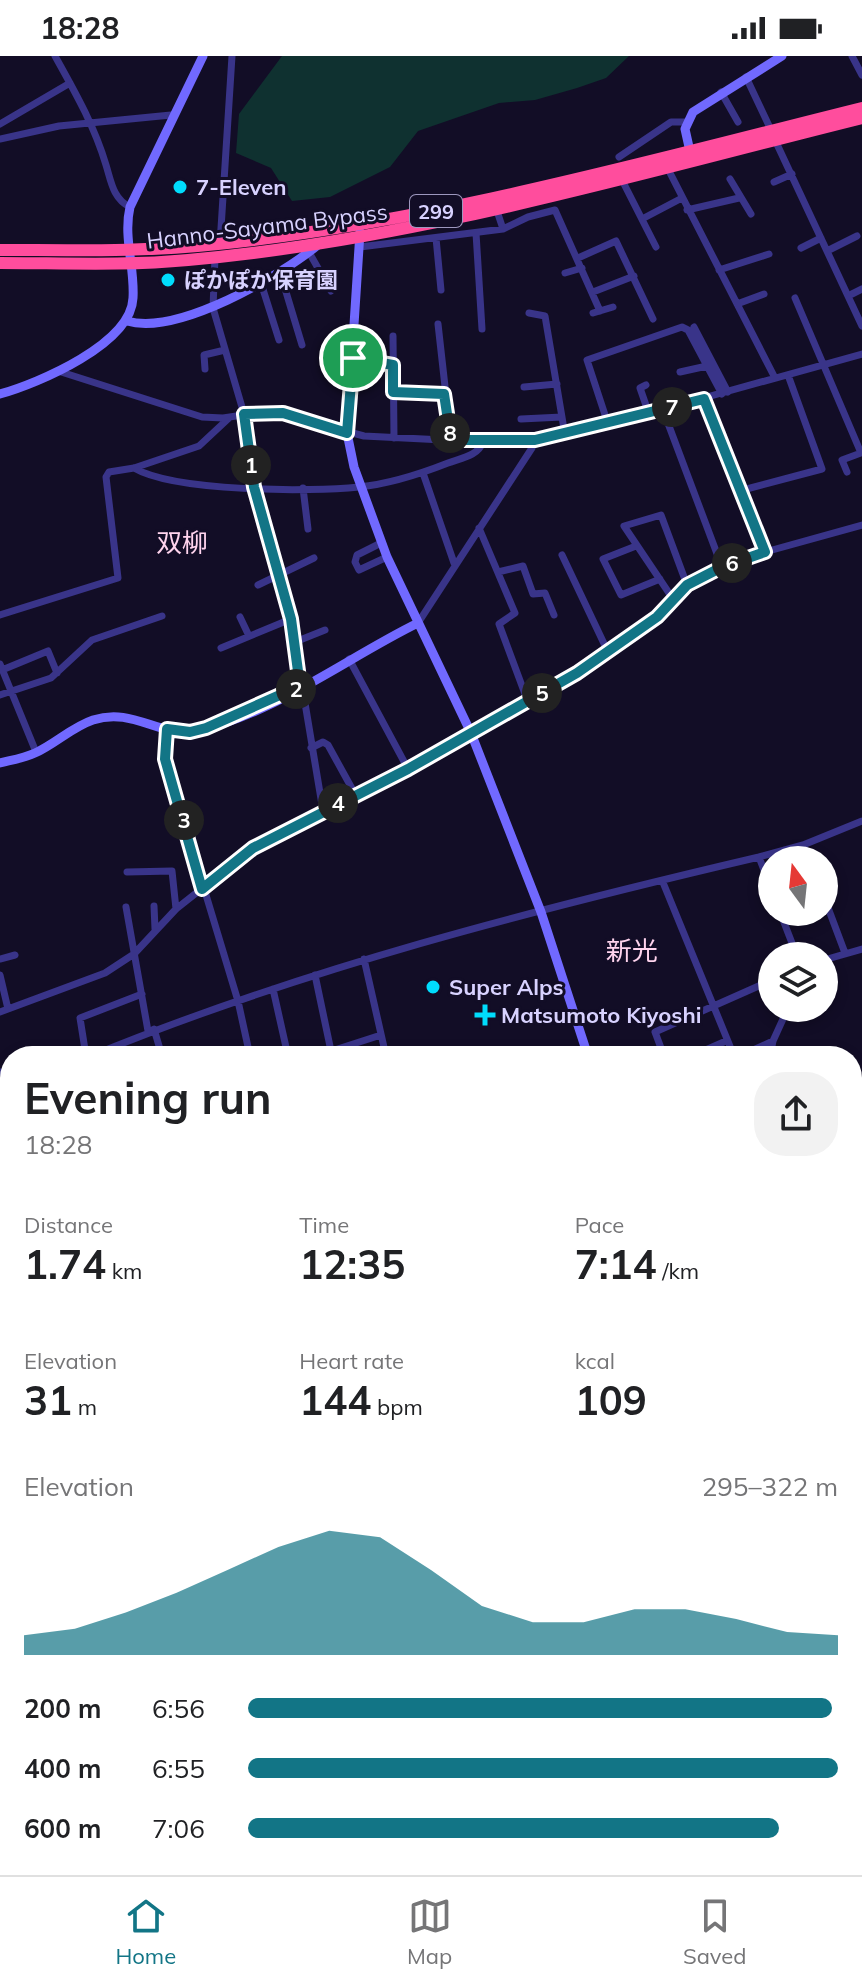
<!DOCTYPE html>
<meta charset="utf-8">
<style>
:root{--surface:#fff;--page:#f2f2f2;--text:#202124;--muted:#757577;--line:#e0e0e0;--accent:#127586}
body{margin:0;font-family:Mulish,"Noto Sans JP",sans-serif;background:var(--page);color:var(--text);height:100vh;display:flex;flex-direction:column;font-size:30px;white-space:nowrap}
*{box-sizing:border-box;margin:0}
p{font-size:26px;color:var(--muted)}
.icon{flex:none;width:44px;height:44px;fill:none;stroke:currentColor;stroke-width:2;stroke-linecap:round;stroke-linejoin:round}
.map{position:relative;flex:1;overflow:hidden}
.drawer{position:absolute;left:0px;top:990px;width:862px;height:830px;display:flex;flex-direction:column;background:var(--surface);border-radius:32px 32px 0 0;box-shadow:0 4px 12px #0003}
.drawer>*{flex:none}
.needle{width:52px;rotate:345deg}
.fabs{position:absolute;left:758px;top:790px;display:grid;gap:16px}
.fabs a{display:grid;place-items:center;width:80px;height:80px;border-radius:50%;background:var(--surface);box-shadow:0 4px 12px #0003;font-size:40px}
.pin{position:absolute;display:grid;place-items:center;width:68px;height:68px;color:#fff;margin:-34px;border:4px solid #fff;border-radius:50%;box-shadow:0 2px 8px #0007}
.km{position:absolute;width:40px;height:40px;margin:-20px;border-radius:50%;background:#222;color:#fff;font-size:22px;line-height:40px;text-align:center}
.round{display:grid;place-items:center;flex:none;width:84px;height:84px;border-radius:32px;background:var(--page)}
.summary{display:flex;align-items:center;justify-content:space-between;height:136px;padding:0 24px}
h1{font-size:44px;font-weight:700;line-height:60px}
.stats{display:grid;grid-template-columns:repeat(3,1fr);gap:12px;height:136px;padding:8px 24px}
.stats div{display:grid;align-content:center}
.stats b{font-size:40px;font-weight:700}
.stats small{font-size:22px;font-weight:400}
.stats p{font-size:22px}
.chart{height:224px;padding:16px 24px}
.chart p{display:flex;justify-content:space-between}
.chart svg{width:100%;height:144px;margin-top:8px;fill:var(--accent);opacity:.7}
ul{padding:0 24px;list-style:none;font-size:26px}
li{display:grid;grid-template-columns:128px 96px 1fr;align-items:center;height:60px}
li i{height:20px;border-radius:10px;background:var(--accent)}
.status{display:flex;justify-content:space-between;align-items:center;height:56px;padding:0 40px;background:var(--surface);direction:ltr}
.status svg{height:22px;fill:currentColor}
.menu{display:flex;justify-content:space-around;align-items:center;height:112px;border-top:2px solid var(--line);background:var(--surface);font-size:22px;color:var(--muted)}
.menu a{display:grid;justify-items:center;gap:4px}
.menu .active{color:var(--accent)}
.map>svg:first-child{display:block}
</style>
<div class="status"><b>18:28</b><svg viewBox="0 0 49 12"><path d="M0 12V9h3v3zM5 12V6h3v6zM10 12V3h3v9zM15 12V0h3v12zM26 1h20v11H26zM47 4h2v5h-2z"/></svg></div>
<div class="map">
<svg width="862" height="1819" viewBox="0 0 862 1819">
<rect width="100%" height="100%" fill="#120d26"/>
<path fill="#0f3130" d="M 282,0 L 629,0 L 606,22 L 577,32 L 535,44 L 499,47 L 418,75 L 390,111 L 330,141 L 292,145 L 271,112 L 236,97 L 239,58 Z"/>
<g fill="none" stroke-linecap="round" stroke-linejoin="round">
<path stroke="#393489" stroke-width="7" d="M 55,0 C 75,36 94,69 106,109 C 111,125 113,143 130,151
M 852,0 L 862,19
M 746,21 L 771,74
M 721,36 L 738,66
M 0,68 L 70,27
M 0,83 L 59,70 L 171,59
M 775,84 L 862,270
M 619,101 L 671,66 L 686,66
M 667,111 L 775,322
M 621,122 L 656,191
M 730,123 L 751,158
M 774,126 L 792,118
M 496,152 L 503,173
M 687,154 L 739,142
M 642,163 L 682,142
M 476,177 L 482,273
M 436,182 L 441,234
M 220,188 L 232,0
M 360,191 L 503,173 L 528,161 L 555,154 L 600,255
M 801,192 L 821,182
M 827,195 L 857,180
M 310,198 L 331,235
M 578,202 L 616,185 L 653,263
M 719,214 L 769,198
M 280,216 L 302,289
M 565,217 L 582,212
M 261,227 L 279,284
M 593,236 L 634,220
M 848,240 L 862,233
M 795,242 L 861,397 L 842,404 L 847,416
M 737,248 L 764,238
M 529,257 L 545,260 L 565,379
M 593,257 L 613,251
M 438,268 L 451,384
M 694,271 L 728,336
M 393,280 L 394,382
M 353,302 L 393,309
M 205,313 L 204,299 L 225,294
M 58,315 L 202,361 L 223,362 L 270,355 L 364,380 L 483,386 L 535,384 L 592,373 L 862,298
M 680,316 L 707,310
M 646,329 L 640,332 L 649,358
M 524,331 L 557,328
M 393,336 L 444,338
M 704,343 L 765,496
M 663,354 L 722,511
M 521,363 L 562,361
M 608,368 L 587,304 L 682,271 L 688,274 L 722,338
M 134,412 C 175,436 310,436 359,431 C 389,428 420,418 448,407 C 461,402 478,400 483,386
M 423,417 L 454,507
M 303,432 L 308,473
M 739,435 L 822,413 L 788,319
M 479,472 L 515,557 L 499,568 L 528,646
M 381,487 L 357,499 L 355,506 L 359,514 L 387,501
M 636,490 L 603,503 L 621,539 L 660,523
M 562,499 L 608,596
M 498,516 L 523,510 L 533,538 L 545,537 L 554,559
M 258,529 L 314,502
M 673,543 L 624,470 L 661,459 L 687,529
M 0,559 L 118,522 L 106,421 L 109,416 L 134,412 L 199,390 L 229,362
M 240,561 L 249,580
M 418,567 L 532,392 L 531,384
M 295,586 L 325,574
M 221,592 L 291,563
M 349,603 L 408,713
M 0,608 L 36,696
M 2,614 L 48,595 L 57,617
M 0,639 L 51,622 L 92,584 L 162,560
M 167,673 L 165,703 L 238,945 L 250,1000
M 311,692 L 323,686 L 328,689 L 355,738
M 323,755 L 408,713 L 577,617 L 657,561 L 687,529 L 722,511 L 765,496 L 862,469
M 803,789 L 809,804
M 759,801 L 772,835
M 127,816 L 172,815 L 176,853
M 662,824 L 734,1000
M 824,841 L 845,897
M 154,850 L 155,873
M 126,851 L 148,975
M 780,856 L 797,900
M 810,900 L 813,896 L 816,900
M 0,903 L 15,899
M 364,903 L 386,1000
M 824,904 L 862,893
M 0,919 L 8,953
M 315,919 L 331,995
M 273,933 L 288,1000
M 0,956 L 105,917 L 134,898 L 176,853 L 253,792 L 323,755 L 291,563 L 254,431 L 244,358 L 213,252 L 215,201
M 154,973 L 162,1000
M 86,1000 L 80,962 L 142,938
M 91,1000 C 306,912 533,854 759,801 L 803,789 L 862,765
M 316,1000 L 381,979
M 664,1000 L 655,976 L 772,924
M 692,1000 L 726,985
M 740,1000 L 773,985
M 770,1000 L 773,985 L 788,952
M 0,1016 L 10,1017
M 852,1048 L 862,1042
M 0,1051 L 10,1084
M 0,1101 L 10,1098
M 0,1136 L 10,1132
M 0,1173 L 10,1170
M 0,1194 L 10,1221
M 852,1198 L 862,1200
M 0,1244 L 10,1240
M 0,1295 L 10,1298
M 0,1419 L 10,1413
M 0,1471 L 10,1486
M 0,1582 L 10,1582
M 852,1594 L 862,1614
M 0,1730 L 10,1731
M 0,1787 L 10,1782
M 59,1810 L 62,1819
M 106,1810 L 107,1813
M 129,1810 L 134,1819
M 191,1810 L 196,1819
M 394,1810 L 397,1819
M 443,1810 L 443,1819
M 636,1819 L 636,1810"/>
<path stroke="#7169ff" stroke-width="9" d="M 691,100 L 685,73 L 693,56 L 782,0
M 360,176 L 347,377 L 354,411 L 387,501 L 471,677 L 541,856 L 588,1000
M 127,265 C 177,280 281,220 319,188
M 0,338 C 39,327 131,288 133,242 C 135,212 123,181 130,151 L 203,0
M 0,707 C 12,704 24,702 35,697 C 55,688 72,671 93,664 C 133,651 158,681 194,675 C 270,661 348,601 418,567
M 0,1282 L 10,1278
M 0,1671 L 10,1673
M 852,1704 L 862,1700
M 852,1788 L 862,1789
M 174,1810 L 178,1819"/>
<path stroke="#ff4d9d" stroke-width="12" d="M 0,194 C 72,194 146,196 218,188 C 436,165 649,105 862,52
M 0,207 C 62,207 125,210 188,204 C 416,184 640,117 862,62"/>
</g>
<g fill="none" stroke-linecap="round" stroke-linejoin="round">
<g stroke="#fff" stroke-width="16">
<path id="route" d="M 353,302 L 393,309 L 393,336 L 444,338 L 451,384 L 535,384 L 704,343 L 765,496 L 722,511 L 687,529 L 657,561 L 577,617 L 408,713 L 253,792 L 202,833 L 165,703 L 167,673 L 190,676 L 206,672 L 300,630 L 291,563 L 254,431 L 244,358 L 283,357 L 347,377 Z"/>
</g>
<use href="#route" stroke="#127586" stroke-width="10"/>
</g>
<g fill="#00dcfd" stroke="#120d26" stroke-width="3">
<circle cx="180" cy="131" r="8"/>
<circle cx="168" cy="224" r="8"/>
<circle cx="433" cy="931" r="8"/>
<path d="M481 947h8v8h8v8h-8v8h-8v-8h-8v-8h8z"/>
</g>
<g text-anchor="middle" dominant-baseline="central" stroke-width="6" stroke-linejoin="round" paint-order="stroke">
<rect fill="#120d26" stroke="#9d97be" stroke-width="2" x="410" y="139" width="52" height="32" rx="6"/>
<g font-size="20" font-weight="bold" fill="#d8d2ff">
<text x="436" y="155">299</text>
</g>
<g font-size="22" font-weight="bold" fill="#d8d2ff" stroke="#120d26" text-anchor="start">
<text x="196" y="131">7-Eleven</text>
<text x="184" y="224">ぽかぽか保育園</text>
<text x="449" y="931">Super Alps</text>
<text x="501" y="959">Matsumoto Kiyoshi</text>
</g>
<g font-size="22" fill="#d8d2ff" stroke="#120d26">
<text transform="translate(267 170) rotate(-7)">Hanno-Sayama Bypass</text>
</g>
<g font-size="26" fill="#ffd4ee" stroke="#120d26">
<text x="182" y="486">双柳</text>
<text x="632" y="894">新光</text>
</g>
</g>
</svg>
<div class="fabs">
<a><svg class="needle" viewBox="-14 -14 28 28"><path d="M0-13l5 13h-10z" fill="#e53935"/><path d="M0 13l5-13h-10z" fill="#757577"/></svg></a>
<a><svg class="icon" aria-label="layers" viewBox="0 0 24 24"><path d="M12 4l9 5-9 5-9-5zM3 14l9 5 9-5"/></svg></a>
</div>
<div class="pin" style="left:353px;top:302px;background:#1e9e55"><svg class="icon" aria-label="arrive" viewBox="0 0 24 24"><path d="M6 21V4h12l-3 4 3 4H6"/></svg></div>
<b class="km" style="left:251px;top:409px">1</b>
<b class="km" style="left:296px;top:633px">2</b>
<b class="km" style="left:184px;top:764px">3</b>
<b class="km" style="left:338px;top:747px">4</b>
<b class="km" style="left:542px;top:637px">5</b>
<b class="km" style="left:732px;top:507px">6</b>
<b class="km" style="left:672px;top:351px">7</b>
<b class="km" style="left:450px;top:377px">8</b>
<section class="drawer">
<div class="summary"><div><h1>Evening run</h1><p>18:28</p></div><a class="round"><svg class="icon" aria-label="share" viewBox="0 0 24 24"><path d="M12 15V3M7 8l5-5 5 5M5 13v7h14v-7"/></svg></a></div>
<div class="stats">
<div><p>Distance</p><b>1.74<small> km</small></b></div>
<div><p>Time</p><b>12:35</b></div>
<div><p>Pace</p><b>7:14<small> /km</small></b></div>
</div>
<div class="stats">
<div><p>Elevation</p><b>31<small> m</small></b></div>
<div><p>Heart rate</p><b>144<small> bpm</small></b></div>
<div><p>kcal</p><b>109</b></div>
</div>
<div class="chart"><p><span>Elevation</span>295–322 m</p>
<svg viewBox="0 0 160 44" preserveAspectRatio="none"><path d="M0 44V38L10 36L20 31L30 25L40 18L50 11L60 6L70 8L80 18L90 29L100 34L110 34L120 30L130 30L140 33L150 37L160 38V44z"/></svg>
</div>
<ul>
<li><b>200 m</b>6:56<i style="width:99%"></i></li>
<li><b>400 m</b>6:55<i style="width:100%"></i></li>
<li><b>600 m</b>7:06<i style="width:90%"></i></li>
</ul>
</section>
</div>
<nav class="menu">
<a class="active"><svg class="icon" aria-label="home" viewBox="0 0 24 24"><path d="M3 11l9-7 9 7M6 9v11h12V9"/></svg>Home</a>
<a><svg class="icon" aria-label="map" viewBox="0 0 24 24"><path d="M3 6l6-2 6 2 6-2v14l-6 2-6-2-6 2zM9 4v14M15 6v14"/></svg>Map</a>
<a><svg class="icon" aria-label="saved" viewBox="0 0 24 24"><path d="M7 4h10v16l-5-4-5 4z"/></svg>Saved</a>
</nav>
